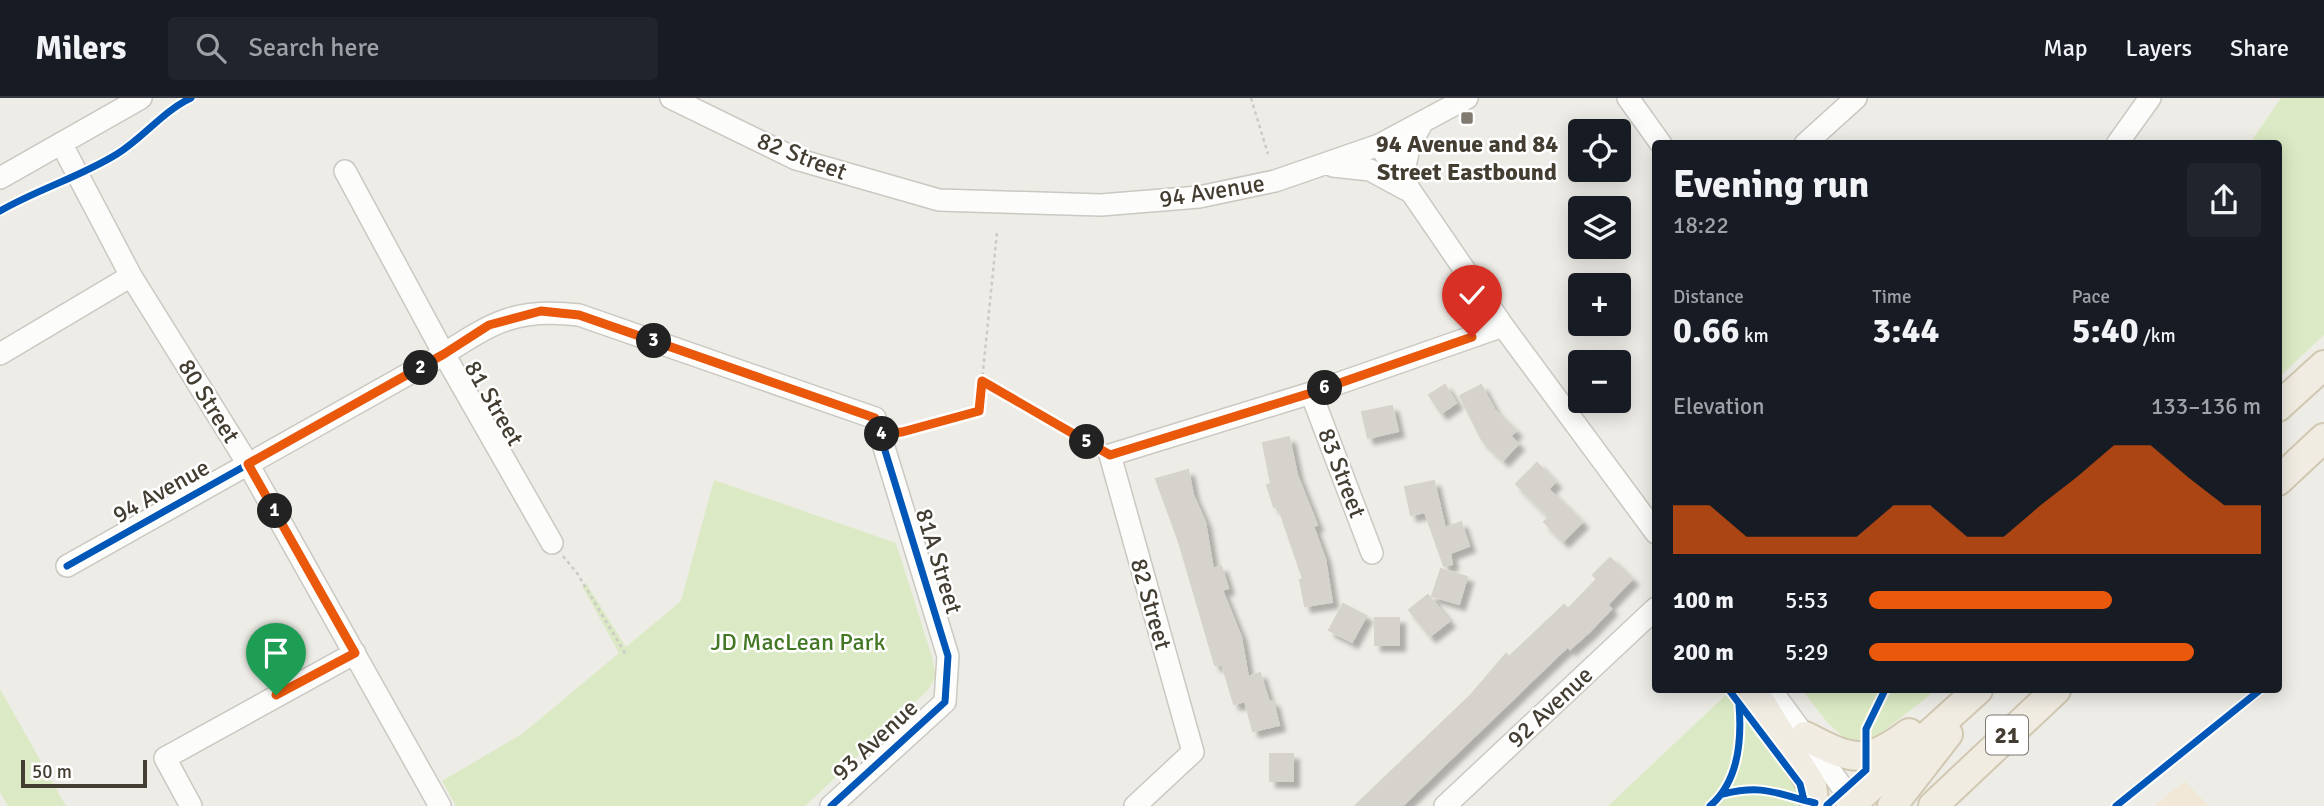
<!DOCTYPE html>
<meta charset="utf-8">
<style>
:root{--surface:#171b24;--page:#20242c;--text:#f1f3f6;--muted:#9ea1a6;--line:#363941;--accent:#ea580c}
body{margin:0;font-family:Signika,sans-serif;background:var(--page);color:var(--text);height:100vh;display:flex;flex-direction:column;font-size:26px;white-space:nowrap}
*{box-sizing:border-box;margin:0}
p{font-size:23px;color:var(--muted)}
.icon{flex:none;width:38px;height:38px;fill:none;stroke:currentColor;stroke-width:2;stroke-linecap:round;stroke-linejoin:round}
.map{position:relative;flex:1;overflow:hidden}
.panel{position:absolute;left:1652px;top:42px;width:630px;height:553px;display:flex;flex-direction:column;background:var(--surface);border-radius:7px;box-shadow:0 4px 18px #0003}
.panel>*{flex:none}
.fabs{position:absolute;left:1568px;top:21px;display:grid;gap:14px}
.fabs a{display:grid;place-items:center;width:63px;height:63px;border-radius:7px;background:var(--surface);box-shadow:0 4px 18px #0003;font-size:35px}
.scale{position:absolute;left:21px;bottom:18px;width:126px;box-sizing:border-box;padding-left:7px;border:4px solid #443d32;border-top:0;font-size:19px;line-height:24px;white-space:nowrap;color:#443d32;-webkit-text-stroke:5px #fff;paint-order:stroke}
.pin{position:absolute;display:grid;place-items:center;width:60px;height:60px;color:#fff;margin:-72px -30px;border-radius:50% 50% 50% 0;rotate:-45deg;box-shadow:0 0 7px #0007}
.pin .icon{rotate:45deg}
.km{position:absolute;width:35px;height:35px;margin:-18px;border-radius:50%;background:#222;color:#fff;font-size:19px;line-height:35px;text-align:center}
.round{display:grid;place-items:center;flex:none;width:74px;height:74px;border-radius:7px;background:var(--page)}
.summary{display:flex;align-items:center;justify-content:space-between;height:119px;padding:0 21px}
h1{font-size:38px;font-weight:700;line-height:52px}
.metrics{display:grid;grid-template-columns:repeat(3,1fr);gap:10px;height:119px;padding:7px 21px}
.metrics div{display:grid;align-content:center}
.metrics b{font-size:35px;font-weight:700}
.metrics small{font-size:19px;font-weight:400}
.metrics p{font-size:19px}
.chart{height:196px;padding:14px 21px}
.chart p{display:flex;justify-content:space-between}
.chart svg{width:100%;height:126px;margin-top:7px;fill:var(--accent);opacity:.7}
ul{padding:0 21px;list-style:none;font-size:23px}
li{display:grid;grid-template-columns:112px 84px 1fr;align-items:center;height:52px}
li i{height:18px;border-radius:9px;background:var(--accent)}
header{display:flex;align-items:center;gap:42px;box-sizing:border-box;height:98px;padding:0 35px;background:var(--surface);border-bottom:2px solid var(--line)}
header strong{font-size:33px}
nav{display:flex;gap:38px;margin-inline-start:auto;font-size:24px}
.search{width:490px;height:63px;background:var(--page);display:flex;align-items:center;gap:18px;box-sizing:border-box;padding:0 24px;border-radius:7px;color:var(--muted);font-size:26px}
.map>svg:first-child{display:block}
</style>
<header>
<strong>Milers</strong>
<div class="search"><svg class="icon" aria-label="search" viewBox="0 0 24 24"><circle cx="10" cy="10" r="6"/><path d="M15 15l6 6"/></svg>Search here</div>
<nav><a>Map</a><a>Layers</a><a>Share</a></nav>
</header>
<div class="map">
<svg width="2324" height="708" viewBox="0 0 2324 708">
<defs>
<filter id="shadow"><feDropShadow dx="6" dy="6" stdDeviation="2" flood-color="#0004"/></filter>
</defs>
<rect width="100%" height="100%" fill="#eeece6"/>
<path fill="#f2e8d7" d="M 2185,683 L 2209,708 L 2154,708 Z"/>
<path fill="#dbeac4" d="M 2281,0 L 2324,0 L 2324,237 L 2279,279 L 2278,46 L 2250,45 Z
M 714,382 L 896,445 L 932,559 L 936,578 L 928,592 L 805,708 L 456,708 L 442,683 L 522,636 L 619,555 L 582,488 L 586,485 L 626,549 L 681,503 Z
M 0,591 L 66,708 L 8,708 L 0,694 Z
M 1724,592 L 1736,592 L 1786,660 L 1805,708 L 1608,708 L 1727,596 Z
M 1802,592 L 1936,592 L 1871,643 L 1851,646 L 1827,624 Z"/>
<path fill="#d6d3cd" stroke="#d6d3cc" stroke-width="2" filter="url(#shadow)" d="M 1445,287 L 1456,305 L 1441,315 L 1429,297 Z
M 1481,287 L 1495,313 L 1516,333 L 1510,338 L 1518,346 L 1503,362 L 1482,342 L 1460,298 Z
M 1392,308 L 1398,333 L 1368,340 L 1362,314 Z
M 1289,339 L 1297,377 L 1317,427 L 1313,428 L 1325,461 L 1332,504 L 1305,508 L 1300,482 L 1303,481 L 1278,408 L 1274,409 L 1267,387 L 1271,386 L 1263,345 Z
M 1537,365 L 1555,384 L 1548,391 L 1582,424 L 1563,443 L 1544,424 L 1549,419 L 1516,386 Z
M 1188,372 L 1193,397 L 1205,424 L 1213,471 L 1221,468 L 1228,490 L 1222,492 L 1241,539 L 1248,579 L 1260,575 L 1269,604 L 1273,603 L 1279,627 L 1253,633 L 1245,603 L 1234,606 L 1222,566 L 1215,567 L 1179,444 L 1156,381 Z
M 1434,383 L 1445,430 L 1461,424 L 1469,448 L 1450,455 L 1452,466 L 1444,468 L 1425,414 L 1411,417 L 1405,389 Z
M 1610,460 L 1632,481 L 1607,507 L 1611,511 L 1589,534 L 1570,551 L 1568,548 L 1402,708 L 1355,708 L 1471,597 L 1506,556 L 1509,559 L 1564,507 L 1568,511 L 1597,481 L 1593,477 Z
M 1441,471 L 1467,479 L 1459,506 L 1432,498 Z
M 1428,497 L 1449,523 L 1430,538 L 1409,512 Z
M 1343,506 L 1366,518 L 1352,544 L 1329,532 Z
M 1375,520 L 1399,520 L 1399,547 L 1375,547 Z
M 1270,656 L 1293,656 L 1293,683 L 1270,683 Z"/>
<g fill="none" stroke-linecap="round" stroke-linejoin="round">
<g stroke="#cbc8c2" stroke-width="24">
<path id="minor" d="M 671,0 L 796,61 L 939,102 L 1101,107 L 1199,99 L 1275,83 L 1379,47 L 1467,0
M 1628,0 L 1661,46
M 61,45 L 131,178 L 248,366 L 440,708
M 1805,46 L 1856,0
M 2117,46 L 2150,0
M 1379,47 L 1503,228 L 1656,435
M 1333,68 L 1370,72 L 1407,92
M 345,73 L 444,256 L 552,445
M 0,80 L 141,0
M 1402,81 L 1410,46 L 1423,24
M 0,256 L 131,178
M 1311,295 L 1372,455
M 67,468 L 444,256 C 495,223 517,210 579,217 L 875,320 L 948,558 L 945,604 L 831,708
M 1771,592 L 1856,708
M 191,708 L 165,660 L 355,555
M 1135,708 L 1193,654 L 1110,357 L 1311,295 L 1503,228
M 1445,708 L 1656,510"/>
</g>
<g stroke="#d1c8b2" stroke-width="32">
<path id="major" d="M 2278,309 L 2324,267
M 2278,383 L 2324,340
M 1753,592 L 1812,688 L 1815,708
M 1805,638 C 1851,662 1865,668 1909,635
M 1850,708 L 1978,592
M 1892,708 L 1948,636
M 1933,708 L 2056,592"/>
</g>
<path stroke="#cdcac6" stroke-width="2.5" stroke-dasharray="3.5 3.5" stroke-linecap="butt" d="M 1251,0 L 1268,56
M 982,283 L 1094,348
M 898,334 L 979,313 L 997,134
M 563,458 L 577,475 L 625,555"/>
<use href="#minor" stroke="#fcfcfb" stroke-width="21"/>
<use href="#major" stroke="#f0ece2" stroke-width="28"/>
<g stroke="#fff" stroke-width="11">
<path id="cycleway" d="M 0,113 C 38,91 80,79 117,56 C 144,39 163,13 191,0
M 67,468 L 444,256 C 495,223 517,210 579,217 L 875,320 L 948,558 L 945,604 L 831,708
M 1729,592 L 1800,686 L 1804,702
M 1723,696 C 1765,686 1776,696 1815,705
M 1827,707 L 1866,672 L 1866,631 L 1885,592
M 1710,708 C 1738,684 1742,643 1739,607
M 2116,708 L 2260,592"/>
</g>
<use href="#cycleway" stroke="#0057b8" stroke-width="7"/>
</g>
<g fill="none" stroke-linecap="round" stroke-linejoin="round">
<g stroke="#fff" stroke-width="14">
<path id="route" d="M 276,597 L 355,555 L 248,366 L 444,256 L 489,227 L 541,213 L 579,217 L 875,320 L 881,336 L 902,334 L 979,313 L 982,283 L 1110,357 L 1311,295 L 1472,239"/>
</g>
<use href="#route" stroke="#ea580c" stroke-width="9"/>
</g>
<rect fill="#807a71" stroke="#fff" stroke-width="2.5" x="1460" y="13" width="14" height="14" rx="3.5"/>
<g text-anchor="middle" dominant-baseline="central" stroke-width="5" stroke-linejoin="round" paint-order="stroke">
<rect fill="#fff" stroke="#7c7770" stroke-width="2" x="1986" y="617.5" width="42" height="39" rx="5"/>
<g font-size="23" font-weight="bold" fill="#443d32">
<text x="2007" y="637">21</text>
</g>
<g font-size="24" font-weight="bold" fill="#443d32" stroke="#fff">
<text x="1467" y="46">94 Avenue and 84<tspan x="1467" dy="28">Street Eastbound</tspan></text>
</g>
<g font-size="24" fill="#443d32" stroke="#fff">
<text transform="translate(802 58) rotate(21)">82 Street</text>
<text transform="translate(1212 93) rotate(-9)">94 Avenue</text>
<text transform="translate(209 303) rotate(58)">80 Street</text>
<text transform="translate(494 305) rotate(60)">81 Street</text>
<text transform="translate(1342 375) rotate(69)">83 Street</text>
<text transform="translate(161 393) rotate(-29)">94 Avenue</text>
<text transform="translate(939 463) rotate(73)">81A Street</text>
<text transform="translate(1151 506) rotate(74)">82 Street</text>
<text transform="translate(1550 609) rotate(-43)">92 Avenue</text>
<text transform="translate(875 642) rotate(-43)">93 Avenue</text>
</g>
<g font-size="24" fill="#427724" stroke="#fff">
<text x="798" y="544">JD MacLean Park</text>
</g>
</g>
</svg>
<div class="fabs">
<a><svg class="icon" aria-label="locate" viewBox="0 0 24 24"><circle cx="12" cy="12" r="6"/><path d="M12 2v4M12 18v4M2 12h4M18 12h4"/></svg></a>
<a><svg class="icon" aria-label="layers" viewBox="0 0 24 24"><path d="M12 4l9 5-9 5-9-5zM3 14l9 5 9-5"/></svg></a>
<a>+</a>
<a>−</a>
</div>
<div class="scale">50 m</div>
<div class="pin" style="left:276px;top:597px;background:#1e9e55"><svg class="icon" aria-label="arrive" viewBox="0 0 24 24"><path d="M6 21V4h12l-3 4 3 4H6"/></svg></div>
<div class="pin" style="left:1472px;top:239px;background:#d93025"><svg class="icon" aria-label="check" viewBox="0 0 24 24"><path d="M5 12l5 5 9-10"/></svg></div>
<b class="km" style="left:275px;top:413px">1</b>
<b class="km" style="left:421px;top:270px">2</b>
<b class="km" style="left:654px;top:243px">3</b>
<b class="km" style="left:882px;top:336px">4</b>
<b class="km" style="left:1087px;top:344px">5</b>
<b class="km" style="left:1325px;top:290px">6</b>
<section class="panel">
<div class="summary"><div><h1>Evening run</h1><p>18:22</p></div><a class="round"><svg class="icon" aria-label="share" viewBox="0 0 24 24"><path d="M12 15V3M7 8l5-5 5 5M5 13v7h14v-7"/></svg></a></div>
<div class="metrics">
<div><p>Distance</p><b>0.66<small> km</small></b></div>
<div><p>Time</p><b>3:44</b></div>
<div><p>Pace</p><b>5:40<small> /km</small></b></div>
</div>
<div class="chart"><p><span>Elevation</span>133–136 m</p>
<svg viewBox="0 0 160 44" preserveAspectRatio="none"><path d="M0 44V27L10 27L20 38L30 38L40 38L50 38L60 27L70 27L80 38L90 38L100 27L110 17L120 6L130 6L140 17L150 27L160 27V44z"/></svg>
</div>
<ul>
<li><b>100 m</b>5:53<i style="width:62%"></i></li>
<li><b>200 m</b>5:29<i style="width:83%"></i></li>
</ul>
</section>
</div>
